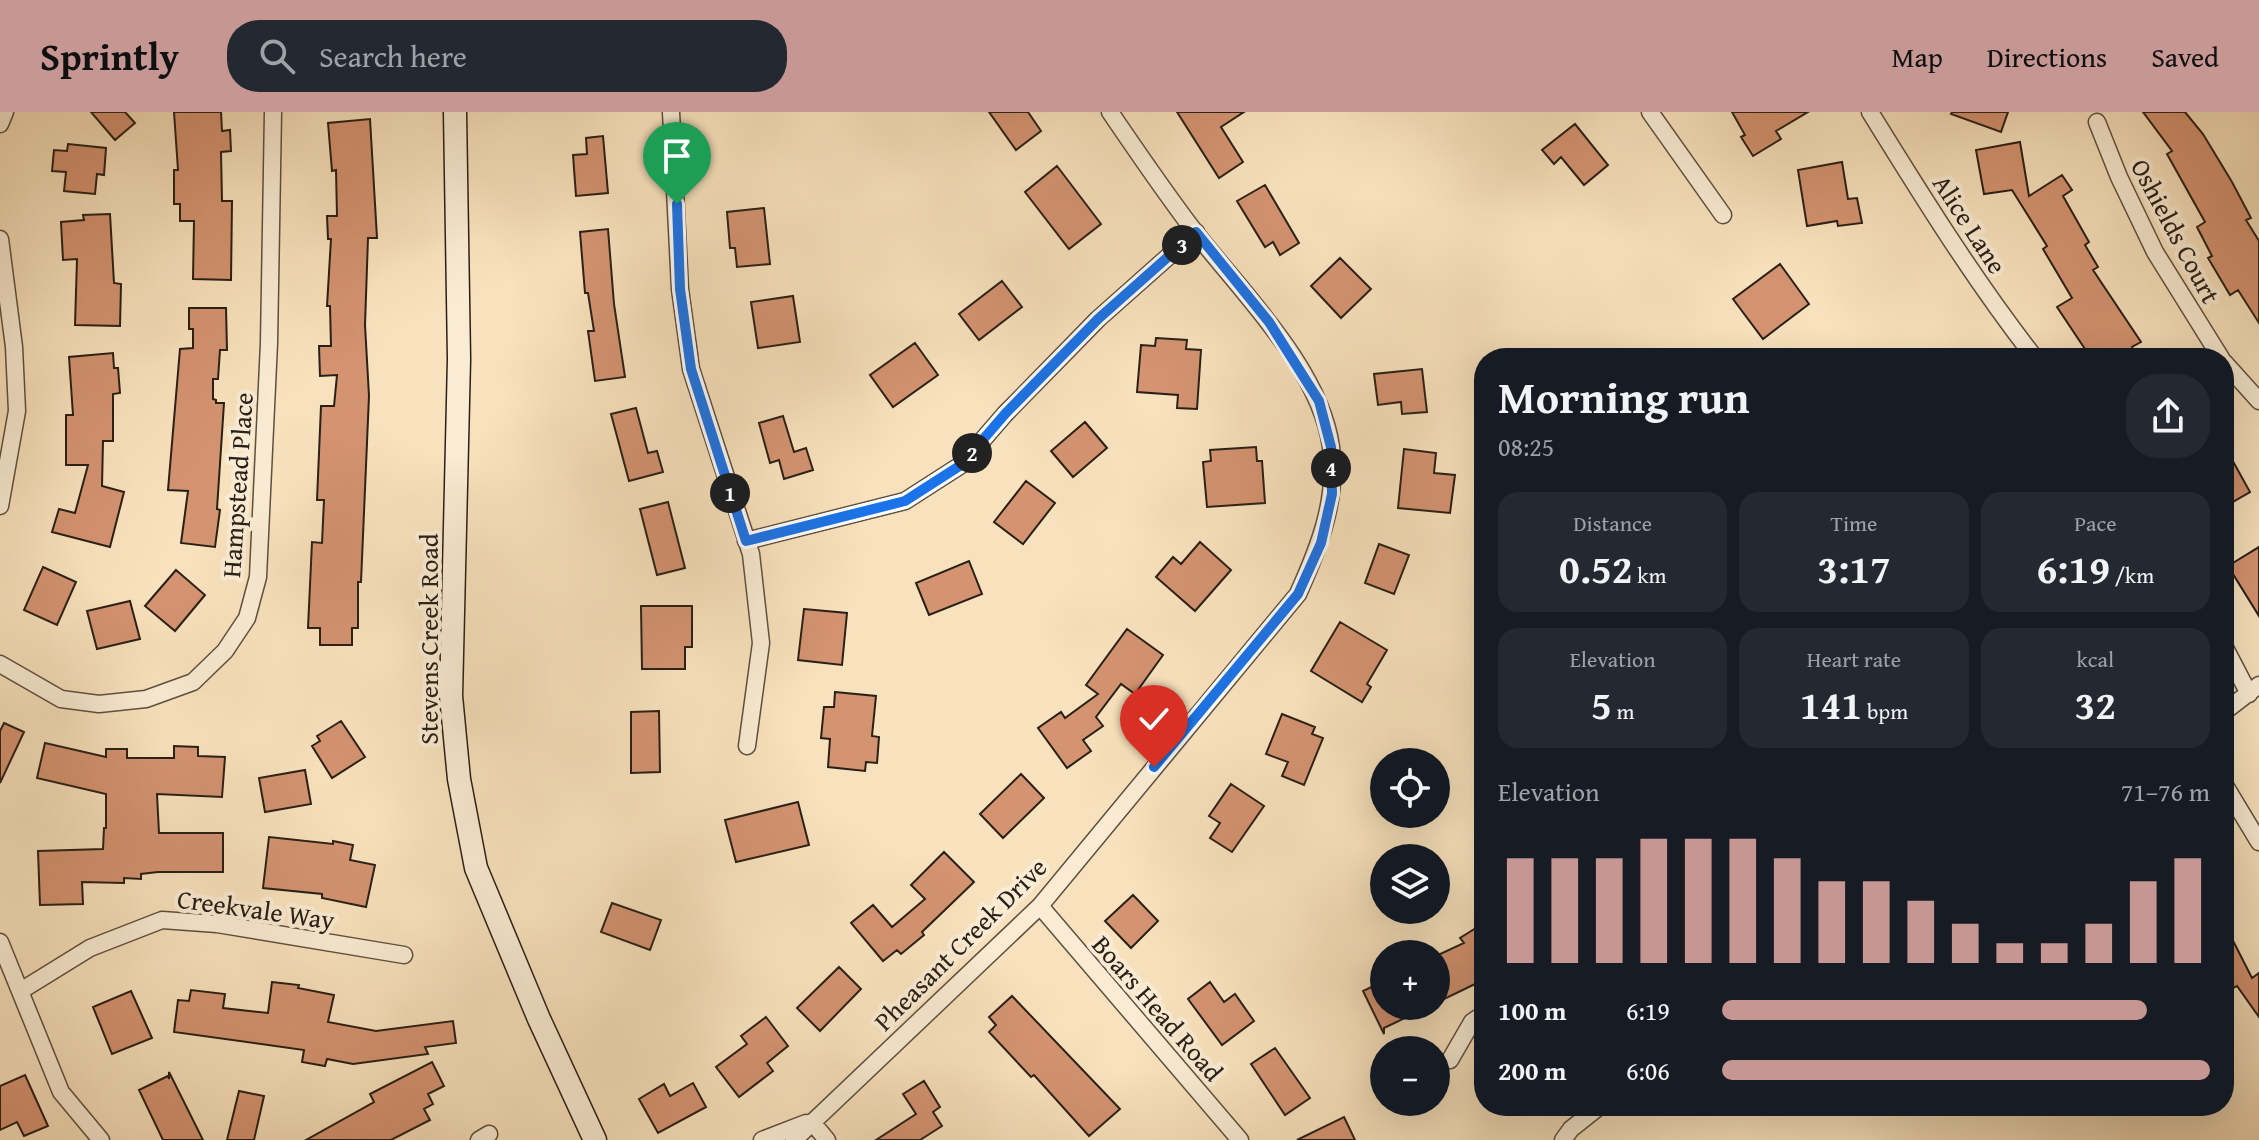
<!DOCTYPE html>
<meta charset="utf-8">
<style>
:root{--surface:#171b24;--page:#242831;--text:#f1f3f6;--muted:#9ea1a6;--accent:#c59692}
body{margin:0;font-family:"Gentium Book Plus",serif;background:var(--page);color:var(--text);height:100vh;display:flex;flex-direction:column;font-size:30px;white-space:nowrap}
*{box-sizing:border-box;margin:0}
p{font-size:26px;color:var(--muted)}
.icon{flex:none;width:44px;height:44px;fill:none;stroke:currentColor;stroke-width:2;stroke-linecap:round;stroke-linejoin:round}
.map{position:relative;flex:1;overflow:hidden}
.details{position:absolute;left:1474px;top:236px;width:760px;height:768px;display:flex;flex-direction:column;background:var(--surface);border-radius:32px;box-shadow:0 8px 32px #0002}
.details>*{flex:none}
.tools{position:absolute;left:1370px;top:636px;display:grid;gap:16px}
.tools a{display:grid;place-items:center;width:80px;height:80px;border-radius:50%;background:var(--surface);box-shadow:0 8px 32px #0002;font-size:40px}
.pin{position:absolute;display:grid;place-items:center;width:68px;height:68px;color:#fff;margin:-82px -34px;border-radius:50% 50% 50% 0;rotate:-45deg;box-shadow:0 0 8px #0007}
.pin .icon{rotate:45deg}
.km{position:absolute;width:40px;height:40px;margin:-20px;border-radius:50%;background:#222;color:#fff;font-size:22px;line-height:40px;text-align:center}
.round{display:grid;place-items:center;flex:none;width:84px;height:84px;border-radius:32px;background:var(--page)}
.overview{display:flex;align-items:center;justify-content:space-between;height:136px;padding:0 24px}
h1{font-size:44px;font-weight:800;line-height:60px}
.stats{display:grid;grid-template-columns:repeat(3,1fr);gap:12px;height:136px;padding:8px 24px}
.stats div{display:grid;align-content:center;border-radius:20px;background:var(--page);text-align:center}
.stats b{font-size:40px;font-weight:800}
.stats small{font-size:22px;font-weight:400}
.stats p{font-size:22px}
.chart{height:224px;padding:16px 24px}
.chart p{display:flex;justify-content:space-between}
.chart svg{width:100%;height:144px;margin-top:8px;stroke:var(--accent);stroke-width:6}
ul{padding:0 24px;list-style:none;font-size:26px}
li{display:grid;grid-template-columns:128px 96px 1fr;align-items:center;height:60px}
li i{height:20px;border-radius:10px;background:var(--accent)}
header{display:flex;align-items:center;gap:48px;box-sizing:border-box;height:112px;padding:0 40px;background:var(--accent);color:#111}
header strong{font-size:38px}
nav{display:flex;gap:44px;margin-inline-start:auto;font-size:28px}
.search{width:560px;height:72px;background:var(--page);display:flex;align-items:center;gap:20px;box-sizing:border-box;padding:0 28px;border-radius:32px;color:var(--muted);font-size:30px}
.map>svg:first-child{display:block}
</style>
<header>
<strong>Sprintly</strong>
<div class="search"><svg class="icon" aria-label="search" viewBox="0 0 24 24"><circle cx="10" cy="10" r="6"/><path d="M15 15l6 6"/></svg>Search here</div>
<nav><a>Map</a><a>Directions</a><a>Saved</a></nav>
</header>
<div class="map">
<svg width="2259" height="1028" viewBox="0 0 2259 1028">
<rect width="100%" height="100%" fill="#f8e2bd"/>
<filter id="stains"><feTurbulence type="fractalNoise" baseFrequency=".0025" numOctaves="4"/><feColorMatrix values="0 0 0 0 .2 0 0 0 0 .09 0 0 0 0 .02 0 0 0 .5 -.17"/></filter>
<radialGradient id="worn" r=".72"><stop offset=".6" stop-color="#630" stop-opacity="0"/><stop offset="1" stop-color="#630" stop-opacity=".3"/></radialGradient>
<path fill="#d49371" stroke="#292017" stroke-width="2" d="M 91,0 L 125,0 L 135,11 L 115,28 Z
M 174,0 L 221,0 L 222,19 L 230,18 L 231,39 L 221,40 L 222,89 L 232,89 L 231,168 L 193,167 L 194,109 L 180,109 L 180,92 L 174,92 L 174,58 L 178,58 Z
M 989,0 L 1028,0 L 1041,19 L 1016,38 Z
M 1177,0 L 1244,0 L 1221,15 L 1243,50 L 1219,66 Z
M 1732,0 L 1808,0 L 1776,19 L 1781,27 L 1753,44 L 1741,25 L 1745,23 Z
M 1952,0 L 2008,0 L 2001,20 L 1951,2 Z
M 2143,0 L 2185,0 L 2203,22 L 2232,70 L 2251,106 L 2246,108 L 2259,129 L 2259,211 L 2238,178 L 2230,183 L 2208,146 L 2212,144 L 2197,115 L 2205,110 L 2167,42 L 2172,39 Z
M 370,7 L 377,126 L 368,126 L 365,213 L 369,284 L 361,470 L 358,470 L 358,516 L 352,516 L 352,533 L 320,533 L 320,516 L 308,516 L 312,430 L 322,431 L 324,388 L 317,388 L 321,294 L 334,294 L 337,263 L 320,264 L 319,234 L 331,234 L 330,194 L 327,194 L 331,127 L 328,127 L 327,104 L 337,104 L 336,58 L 332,59 L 328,11 Z
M 1575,12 L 1608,53 L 1584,73 L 1561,45 L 1554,52 L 1542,38 Z
M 603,24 L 608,81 L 576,84 L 573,43 L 587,42 L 586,26 Z
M 2020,30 L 2029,84 L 2062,63 L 2072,78 L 2063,84 L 2089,130 L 2085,133 L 2098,155 L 2093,158 L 2141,230 L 2132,235 L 2138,246 L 2091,246 L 2057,195 L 2072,186 L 2043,137 L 2047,134 L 2012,78 L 1984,82 L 1976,38 Z
M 68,32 L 106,36 L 104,63 L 97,62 L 95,82 L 64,79 L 66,60 L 52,59 L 54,38 L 67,39 Z
M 1842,50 L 1848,87 L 1857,86 L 1862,111 L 1838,114 L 1837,109 L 1807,114 L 1798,58 Z
M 1057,54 L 1101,112 L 1069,137 L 1025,80 Z
M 1265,73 L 1299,131 L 1280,143 L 1273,130 L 1265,135 L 1237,89 Z
M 764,96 L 770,152 L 737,155 L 735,136 L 730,136 L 727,100 Z
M 110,102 L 114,171 L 121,172 L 120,214 L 75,213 L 77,147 L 63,148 L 61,110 L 84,108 L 83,103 Z
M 608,117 L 614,192 L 625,265 L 595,269 L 588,219 L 594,219 L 588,181 L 585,181 L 580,120 Z
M 1340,146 L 1371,177 L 1341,206 L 1311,174 Z
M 1780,152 L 1809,192 L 1763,227 L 1733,187 Z
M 1002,169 L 1022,195 L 979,228 L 959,202 Z
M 793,184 L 800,230 L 758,236 L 751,190 Z
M 189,196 L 226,196 L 227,238 L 220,238 L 218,267 L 213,267 L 213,287 L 216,288 L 216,291 L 224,291 L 217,397 L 220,398 L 215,435 L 181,431 L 188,379 L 168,378 L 180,237 L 193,236 L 193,217 L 189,217 Z
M 1156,226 L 1187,228 L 1186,237 L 1201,238 L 1197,297 L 1177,296 L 1178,283 L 1137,280 L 1141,233 L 1155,234 Z
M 915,231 L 938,263 L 893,295 L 870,263 Z
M 113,241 L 114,256 L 118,256 L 120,281 L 113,282 L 113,329 L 103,329 L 102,374 L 124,380 L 110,435 L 52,420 L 59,397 L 75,401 L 88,353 L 66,353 L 66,303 L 73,303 L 69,245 Z
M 1422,257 L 1427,300 L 1402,302 L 1401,290 L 1378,293 L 1374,262 Z
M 636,296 L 648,341 L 657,339 L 663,360 L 629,369 L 611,302 Z
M 783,304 L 794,340 L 806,336 L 813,358 L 784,367 L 779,348 L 770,351 L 759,311 Z
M 1085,310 L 1107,336 L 1073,365 L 1051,339 Z
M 2224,333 L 2250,380 L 2224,395 Z
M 1256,335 L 1257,349 L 1262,349 L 1265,391 L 1207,395 L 1203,350 L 1211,349 L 1210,338 Z
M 1404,337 L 1436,341 L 1434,361 L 1455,363 L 1450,401 L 1398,396 Z
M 1026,369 L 1055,391 L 1023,432 L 994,410 Z
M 668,390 L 685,456 L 657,463 L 640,397 Z
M 1200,430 L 1231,458 L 1195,499 L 1156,465 L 1173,445 L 1181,452 Z
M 1379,432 L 1409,443 L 1394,482 L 1365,471 Z
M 2259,435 L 2259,504 L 2228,454 Z
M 969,449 L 982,482 L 929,503 L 916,471 Z
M 43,455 L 76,470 L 57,513 L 24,498 Z
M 176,458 L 205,483 L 175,519 L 145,494 Z
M 130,489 L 140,527 L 97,537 L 87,499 Z
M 641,494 L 692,494 L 692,535 L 685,535 L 685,557 L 642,557 Z
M 804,497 L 847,501 L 842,553 L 798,548 Z
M 1340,510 L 1387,538 L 1367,572 L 1371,575 L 1362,590 L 1311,559 Z
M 1127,517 L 1163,543 L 1135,582 L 1121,572 L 1096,605 L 1103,614 L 1083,628 L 1091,639 L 1067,656 L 1038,616 L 1061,600 L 1065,606 L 1098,582 L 1086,573 Z
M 835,580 L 876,584 L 872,624 L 879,625 L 877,651 L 866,650 L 865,659 L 828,655 L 830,627 L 821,626 L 824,595 L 834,595 Z
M 659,599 L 660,660 L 631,661 L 631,600 Z
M 1282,602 L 1315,615 L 1312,622 L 1323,626 L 1304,673 L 1282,664 L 1288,650 L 1266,642 Z
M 341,609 L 365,645 L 332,666 L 312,634 L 320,629 L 317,624 Z
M 4,611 L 24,620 L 0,671 L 0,619 Z
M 45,631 L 106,645 L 106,637 L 127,637 L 127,646 L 174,646 L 174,634 L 198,635 L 198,644 L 225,645 L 222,685 L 157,682 L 159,721 L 223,721 L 223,760 L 158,760 L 141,762 L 141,767 L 124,766 L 124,771 L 82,770 L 83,792 L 40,793 L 38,739 L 103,737 L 104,716 L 106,716 L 106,682 L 37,666 Z
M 305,658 L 311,692 L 265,700 L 259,666 Z
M 1021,662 L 1044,686 L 1003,726 L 980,702 Z
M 1231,672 L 1264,694 L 1232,740 L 1210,726 L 1220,711 L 1209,704 Z
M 798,690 L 809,733 L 736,750 L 725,708 Z
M 269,725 L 333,732 L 333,729 L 353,733 L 350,748 L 375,753 L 366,795 L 322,786 L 322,782 L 263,776 Z
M 944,740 L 974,770 L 922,820 L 924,823 L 901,842 L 897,838 L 883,849 L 851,811 L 873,793 L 892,815 L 925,787 L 911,773 Z
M 1133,783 L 1158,809 L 1131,836 L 1105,809 Z
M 612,791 L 661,808 L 650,838 L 601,820 Z
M 1484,811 L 1484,861 L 1475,867 L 1475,872 L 1436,891 L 1436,844 L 1464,831 L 1460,826 Z
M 2224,811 L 2252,866 L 2259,861 L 2259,905 L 2237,874 L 2229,878 L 2224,868 Z
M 839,855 L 861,877 L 820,919 L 797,896 Z
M 1384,869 L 1384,894 L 1430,894 L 1384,916 L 1384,922 L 1363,879 Z
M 272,870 L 299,873 L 298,876 L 334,883 L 328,910 L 376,919 L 453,909 L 456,931 L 425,935 L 428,942 L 353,952 L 327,947 L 325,954 L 302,950 L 304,938 L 174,920 L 178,888 L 189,889 L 191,878 L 225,882 L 223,896 L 268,901 Z
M 1210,870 L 1224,890 L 1235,882 L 1254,909 L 1222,933 L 1188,887 Z
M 131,879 L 152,926 L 112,942 L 93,895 Z
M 1012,884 L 1120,997 L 1089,1024 L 1034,963 L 1031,965 L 989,920 L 996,913 L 989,905 Z
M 766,905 L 788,934 L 767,951 L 773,959 L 739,985 L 716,955 L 747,932 L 741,924 Z
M 1275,936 L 1310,986 L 1285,1003 L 1251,952 Z
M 432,950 L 444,974 L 428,982 L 433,992 L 424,997 L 430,1008 L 391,1028 L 306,1028 L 374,990 L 370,982 Z
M 169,960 L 203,1028 L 163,1028 L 139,978 L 168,964 L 169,967 Z
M 25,963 L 48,1014 L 24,1024 L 17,1010 L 0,1018 L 0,974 Z
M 924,969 L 940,995 L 933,1000 L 942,1014 L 920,1028 L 876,1028 L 916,1002 L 903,982 Z
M 693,971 L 706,995 L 658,1021 L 639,987 L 664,972 L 670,984 Z
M 239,979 L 264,984 L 254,1028 L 227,1028 Z
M 1344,1005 L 1355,1028 L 1297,1028 Z"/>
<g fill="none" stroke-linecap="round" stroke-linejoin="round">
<g stroke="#5d5040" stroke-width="19">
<path id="street" d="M 671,0 L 680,177 L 691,257 L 751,442 L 761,531 L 747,634
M 1650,0 L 1723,103
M 1870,0 C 1922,84 1974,168 2035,246
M 2097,10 L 2119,65 L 2155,140 L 2221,246
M 0,12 L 5,0
M 0,127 L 14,235 L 17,299 L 0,394
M 2224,250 L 2259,289
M 746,429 L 905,389 L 961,353 L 1005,302 L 1098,207 L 1196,120
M 2224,534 L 2249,582
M 0,552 L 61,587 L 99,592 L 146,587 L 193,570 L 225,539 L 247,506 L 258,465 L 269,231 L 273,0
M 2224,600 L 2259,573
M 2224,672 L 2259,730
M 1040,794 L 1240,1028
M 0,830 L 61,980 L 101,1028
M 22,878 L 90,836 L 162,808 L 217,812 L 404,843
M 1450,948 L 1472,910 L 1484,902
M 812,1010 L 827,1028
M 479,1028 L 489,1022
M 762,1028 L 806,1011
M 794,1028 L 1040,794 L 1298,482 C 1319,435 1338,388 1331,335 C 1320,256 1242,181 1195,120 C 1165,81 1138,41 1110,0
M 1563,1028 L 1571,1017 L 1600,994"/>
</g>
<g stroke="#292017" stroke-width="25">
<path id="secondary" d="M 455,0 L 459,247 L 451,584 L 459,667 L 476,756 L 539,907 L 595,1028"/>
</g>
<use href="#street" stroke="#faecd4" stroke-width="16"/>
<use href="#secondary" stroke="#faecd4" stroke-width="22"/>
</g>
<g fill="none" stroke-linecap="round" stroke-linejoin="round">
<g stroke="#fff" stroke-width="16">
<path id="route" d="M 677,92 L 680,177 L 691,257 L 746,429 L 905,389 L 961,353 L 1005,302 L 1098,207 L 1196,120 L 1269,210 L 1319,289 L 1331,335 L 1332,382 L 1321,431 L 1298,482 L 1154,655"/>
</g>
<use href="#route" stroke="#1a73e8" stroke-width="10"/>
</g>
<g text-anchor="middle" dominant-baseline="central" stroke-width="8" stroke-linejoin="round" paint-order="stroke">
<g font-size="26" fill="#292017" stroke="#faecd4">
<text transform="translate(1970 112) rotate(57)">Alice Lane</text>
<text transform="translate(2176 119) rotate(62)">Oshields Court</text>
<text transform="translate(237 373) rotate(-86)">Hampstead Place</text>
<text transform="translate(428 527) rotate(-90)">Stevens Creek Road</text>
<text transform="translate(256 797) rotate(8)">Creekvale Way</text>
<text transform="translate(960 832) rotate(-45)">Pheasant Creek Drive</text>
<text transform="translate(1158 896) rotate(49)">Boars Head Road</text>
</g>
</g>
<rect width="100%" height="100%" filter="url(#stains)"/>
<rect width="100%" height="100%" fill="url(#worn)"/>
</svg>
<div class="tools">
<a><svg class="icon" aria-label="locate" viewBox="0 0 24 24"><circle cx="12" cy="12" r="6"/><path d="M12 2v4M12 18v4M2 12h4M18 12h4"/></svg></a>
<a><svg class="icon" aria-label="layers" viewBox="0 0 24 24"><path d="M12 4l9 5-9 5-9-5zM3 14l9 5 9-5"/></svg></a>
<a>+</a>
<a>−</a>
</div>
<div class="pin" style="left:677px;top:92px;background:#1e9e55"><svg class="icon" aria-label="arrive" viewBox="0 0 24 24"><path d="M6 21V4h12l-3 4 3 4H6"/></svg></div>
<div class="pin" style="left:1154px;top:655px;background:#d93025"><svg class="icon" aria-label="check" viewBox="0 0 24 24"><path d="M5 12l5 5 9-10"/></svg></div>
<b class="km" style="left:730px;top:381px">1</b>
<b class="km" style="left:972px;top:341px">2</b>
<b class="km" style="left:1182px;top:133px">3</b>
<b class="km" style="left:1331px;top:356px">4</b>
<section class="details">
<div class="overview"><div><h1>Morning run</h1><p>08:25</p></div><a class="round"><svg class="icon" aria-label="share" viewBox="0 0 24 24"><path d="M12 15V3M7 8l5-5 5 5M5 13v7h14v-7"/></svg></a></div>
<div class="stats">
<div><p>Distance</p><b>0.52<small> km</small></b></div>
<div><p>Time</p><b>3:17</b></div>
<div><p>Pace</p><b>6:19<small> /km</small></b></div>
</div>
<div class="stats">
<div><p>Elevation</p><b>5<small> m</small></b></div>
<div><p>Heart rate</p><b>141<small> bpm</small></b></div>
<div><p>kcal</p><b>32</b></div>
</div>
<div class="chart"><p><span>Elevation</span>71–76 m</p>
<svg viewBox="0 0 160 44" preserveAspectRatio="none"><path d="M5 44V12M15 44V12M25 44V12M35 44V6M45 44V6M55 44V6M65 44V12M75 44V19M85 44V19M95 44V25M105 44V32M115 44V38M125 44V38M135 44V32M145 44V19M155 44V12"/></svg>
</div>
<ul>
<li><b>100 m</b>6:19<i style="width:87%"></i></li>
<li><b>200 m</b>6:06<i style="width:100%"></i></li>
</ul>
</section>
</div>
